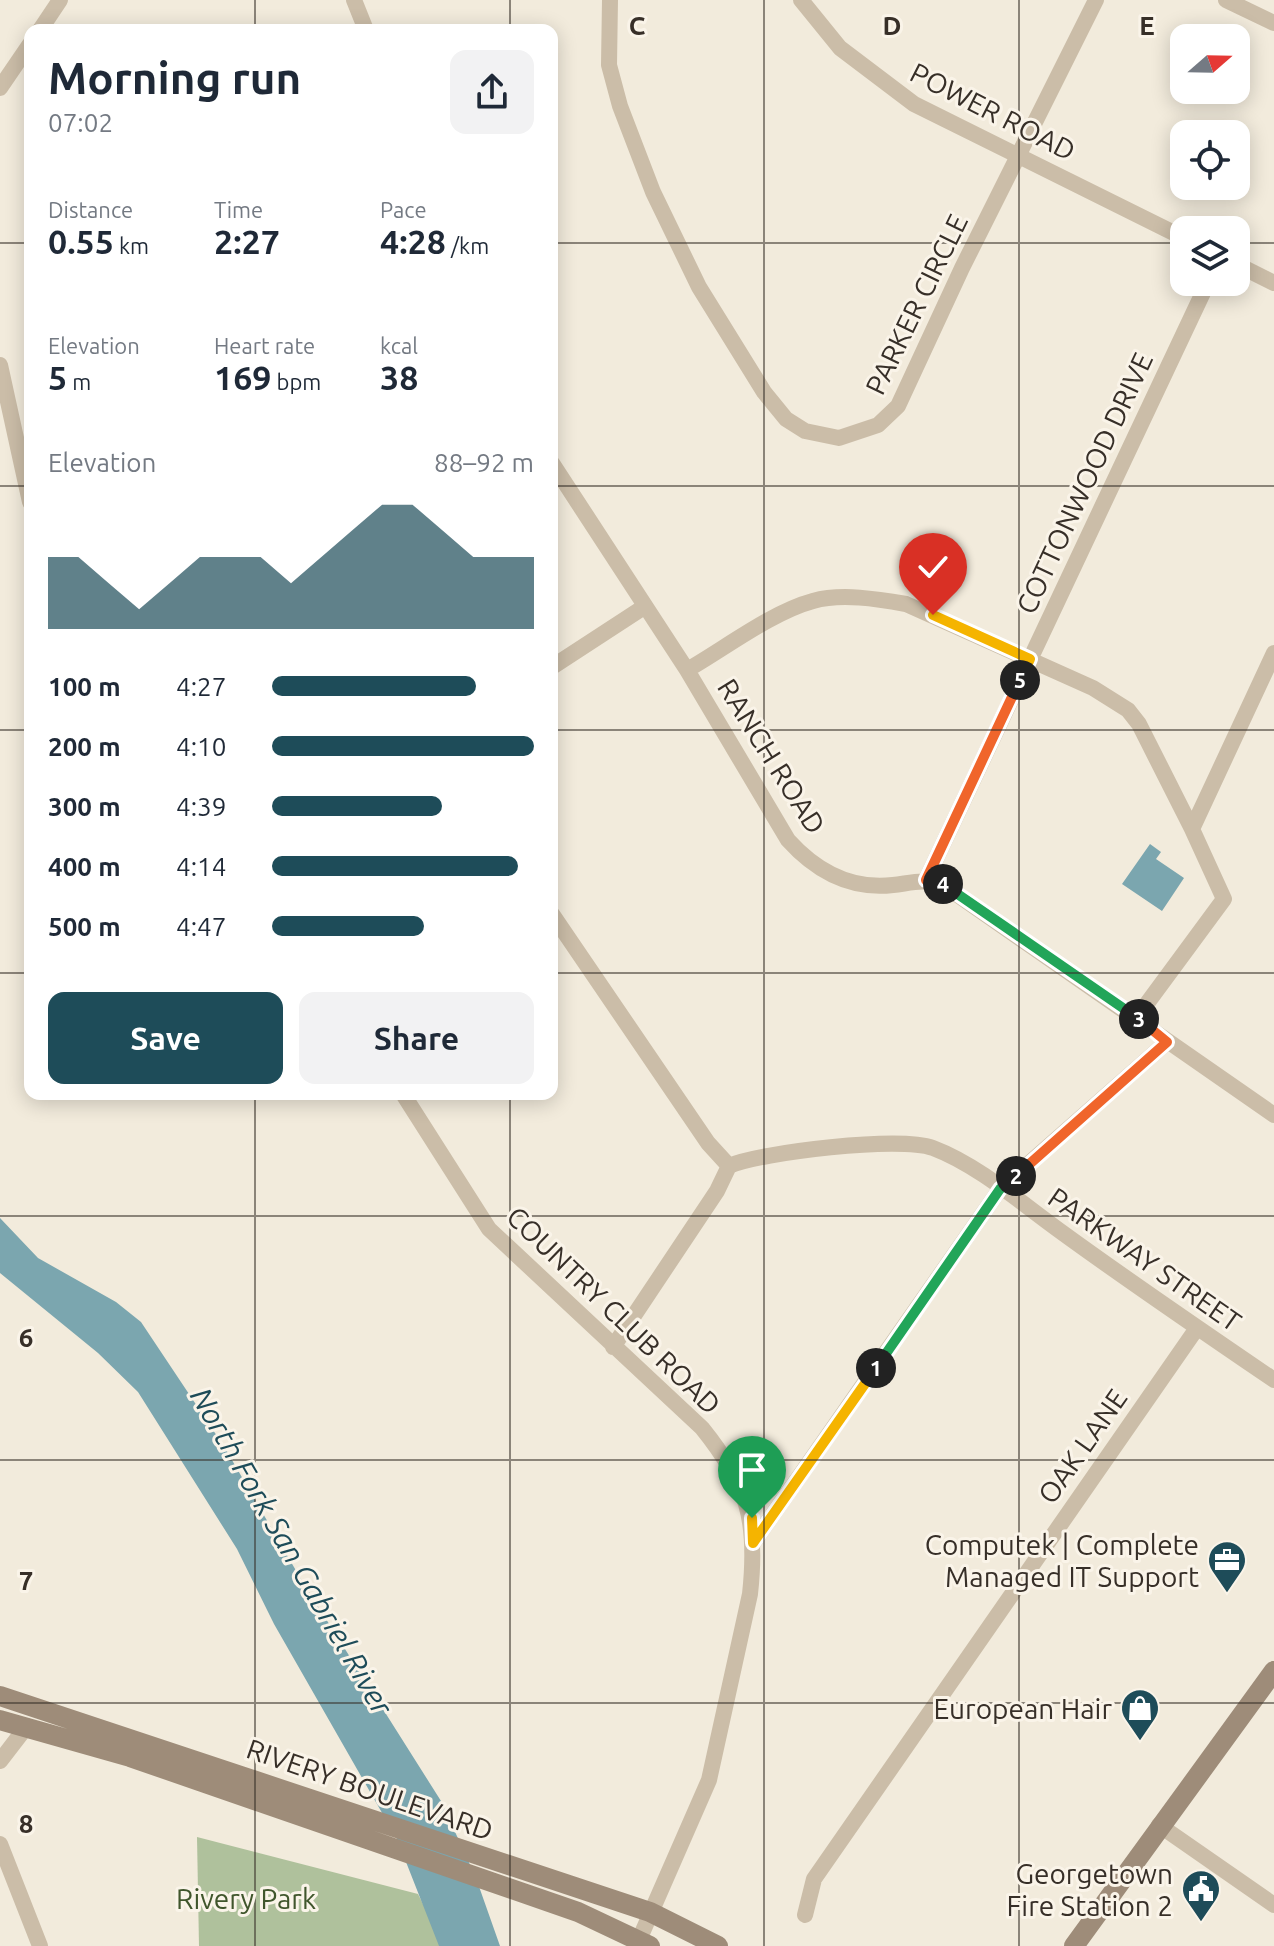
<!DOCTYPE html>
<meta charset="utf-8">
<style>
:root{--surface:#fff;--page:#f2f2f3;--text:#1f2937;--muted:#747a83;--accent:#1e4c59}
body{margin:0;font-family:Ubuntu,sans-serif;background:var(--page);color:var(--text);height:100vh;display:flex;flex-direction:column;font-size:30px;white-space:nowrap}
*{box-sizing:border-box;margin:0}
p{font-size:26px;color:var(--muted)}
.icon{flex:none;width:44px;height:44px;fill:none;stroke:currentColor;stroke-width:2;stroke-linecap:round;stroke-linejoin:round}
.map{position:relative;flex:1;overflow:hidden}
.panel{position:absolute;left:24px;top:24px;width:534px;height:1076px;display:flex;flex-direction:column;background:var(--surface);border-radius:16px;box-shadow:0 4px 20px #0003}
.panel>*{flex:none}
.needle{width:52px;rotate:70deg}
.fabs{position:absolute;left:1170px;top:24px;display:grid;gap:16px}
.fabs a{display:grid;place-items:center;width:80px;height:80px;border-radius:16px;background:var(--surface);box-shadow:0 4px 20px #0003;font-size:40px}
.pin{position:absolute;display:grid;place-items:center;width:68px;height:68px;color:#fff;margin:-82px -34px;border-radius:50% 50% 50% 0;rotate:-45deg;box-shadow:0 0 8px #0007}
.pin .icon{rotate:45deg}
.km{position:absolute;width:40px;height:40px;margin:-20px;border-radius:50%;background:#222;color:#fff;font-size:22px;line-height:40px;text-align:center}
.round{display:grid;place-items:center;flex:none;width:84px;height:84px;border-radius:16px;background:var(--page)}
.head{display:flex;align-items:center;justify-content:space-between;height:136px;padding:0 24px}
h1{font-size:44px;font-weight:700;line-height:60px}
.metrics{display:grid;grid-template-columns:repeat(3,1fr);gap:12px;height:136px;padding:8px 24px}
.metrics div{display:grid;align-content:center}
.metrics b{font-size:34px;font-weight:700}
.metrics small{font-size:22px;font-weight:400}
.metrics p{font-size:22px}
.chart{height:224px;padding:16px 24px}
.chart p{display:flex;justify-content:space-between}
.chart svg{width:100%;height:144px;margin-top:8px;fill:var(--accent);opacity:.7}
.button{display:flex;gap:16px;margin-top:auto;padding:16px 24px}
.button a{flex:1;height:92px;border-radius:16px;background:var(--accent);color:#fff;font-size:32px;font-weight:700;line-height:92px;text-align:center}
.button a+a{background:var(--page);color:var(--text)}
ul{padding:0 24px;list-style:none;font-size:26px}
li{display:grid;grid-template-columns:128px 96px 1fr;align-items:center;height:60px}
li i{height:20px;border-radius:10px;background:var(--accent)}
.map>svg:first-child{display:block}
</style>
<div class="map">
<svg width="1274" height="1946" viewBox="0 0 1274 1946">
<rect width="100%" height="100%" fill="#f2ebdc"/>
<path fill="#afc19c" d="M 197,1837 L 418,1894 L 444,1946 L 199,1946 Z"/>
<path fill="#7ba6af" d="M 1150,844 L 1161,852 L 1156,859 L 1184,878 L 1162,911 L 1122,884 Z
M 0,1218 L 38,1258 L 116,1302 L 141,1322 L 225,1448 L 302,1581 L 441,1801 L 476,1878 L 500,1946 L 439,1946 L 397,1839 L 274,1624 L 237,1549 L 138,1392 L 98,1353 L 0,1273 Z"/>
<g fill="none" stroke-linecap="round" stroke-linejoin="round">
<path stroke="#cbbda8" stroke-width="16" d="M 354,0 L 366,30
M 610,0 L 609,65 L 620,106 L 653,192 L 699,287 L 764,392 L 786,419 L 805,431 L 839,438 L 878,425 L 898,406 L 962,268 L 1096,0
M 801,0 L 840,48 L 914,104 L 1184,238
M 1226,0 L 1274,23
M 40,30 L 60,0
M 0,88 L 30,44
M 1236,264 L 1274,283
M 0,365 L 30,502
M 552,463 L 687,670 L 788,840 C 816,871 850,890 893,885 C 911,883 924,879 942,884 L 1274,1115
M 552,667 L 644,607
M 687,670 C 724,649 772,612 813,601 C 841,593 878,599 906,604 L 1093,688 L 1128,710 L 1139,724 L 1192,829
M 926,880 L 1208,282
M 552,914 L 708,1143 L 729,1166
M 1137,1017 L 1224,899 L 1192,829 L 1274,653
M 403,1094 L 489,1229 L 702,1428 C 748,1485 758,1521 750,1594 L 709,1780 L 639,1940
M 729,1166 C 762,1152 899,1136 933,1148 C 978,1165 1021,1203 1060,1231 C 1130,1282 1202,1331 1274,1380
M 613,1347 L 717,1191 L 729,1166
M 753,1543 L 1000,1189 L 1167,1042
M 0,1761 L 27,1726
M 1159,1825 L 1274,1905
M 0,1844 L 40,1946
M 805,1915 L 814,1879 L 1197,1328"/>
<path stroke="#9e8c79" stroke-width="20" d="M 0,1696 L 650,1912 L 718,1946
M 0,1720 L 130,1757 L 578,1912 L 650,1946
M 1074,1946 L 1274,1671"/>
</g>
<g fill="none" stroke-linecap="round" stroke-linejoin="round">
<g stroke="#fff" stroke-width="16">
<path id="split-1" d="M 752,1518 L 753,1543 L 876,1368"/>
</g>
<g stroke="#fff" stroke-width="16">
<path id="split-2" d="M 876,1368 L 1000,1189 L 1016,1176"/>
</g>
<g stroke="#fff" stroke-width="16">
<path id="split-3" d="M 1016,1176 L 1167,1042 L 1139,1019"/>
</g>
<g stroke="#fff" stroke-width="16">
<path id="split-4" d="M 943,884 L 1139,1019"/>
</g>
<g stroke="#fff" stroke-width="16">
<path id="split-5" d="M 943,884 L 926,880 L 1020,680"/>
</g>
<g stroke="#fff" stroke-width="16">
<path id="split-6" d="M 933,615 L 1030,659 L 1020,680"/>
</g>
<use href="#split-1" stroke="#f5b400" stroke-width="10"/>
<use href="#split-2" stroke="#22a559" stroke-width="10"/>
<use href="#split-3" stroke="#f0652b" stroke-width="10"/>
<use href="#split-4" stroke="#22a559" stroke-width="10"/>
<use href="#split-5" stroke="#f0652b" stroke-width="10"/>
<use href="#split-6" stroke="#f5b400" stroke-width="10"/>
</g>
<path fill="none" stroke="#372f28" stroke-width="2" stroke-opacity="0.55" d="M 255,0 L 255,30M 510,0 L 510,30M 764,0 L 764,1946M 1019,0 L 1019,1946M 0,243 L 30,243M 552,243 L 1184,243M 1236,243 L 1274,243M 0,486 L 30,486M 552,486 L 1274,486M 0,730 L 30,730M 552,730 L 1274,730M 0,973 L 30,973M 552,973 L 1274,973M 255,1094 L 255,1946M 510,1094 L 510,1946M 0,1216 L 1274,1216M 0,1460 L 1274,1460M 0,1703 L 1274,1703"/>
<defs>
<g id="office-pin" transform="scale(2)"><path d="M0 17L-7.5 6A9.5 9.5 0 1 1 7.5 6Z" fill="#1e4c59" stroke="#faf4e9"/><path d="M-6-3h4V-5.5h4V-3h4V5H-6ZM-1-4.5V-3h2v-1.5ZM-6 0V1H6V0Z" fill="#fff"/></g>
<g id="shop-pin" transform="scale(2)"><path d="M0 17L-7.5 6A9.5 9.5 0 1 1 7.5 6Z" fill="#1e4c59" stroke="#faf4e9"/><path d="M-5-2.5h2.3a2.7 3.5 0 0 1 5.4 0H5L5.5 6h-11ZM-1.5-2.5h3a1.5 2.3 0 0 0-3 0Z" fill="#fff"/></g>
<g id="civic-pin" transform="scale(2)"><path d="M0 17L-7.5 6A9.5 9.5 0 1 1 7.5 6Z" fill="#1e4c59" stroke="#faf4e9"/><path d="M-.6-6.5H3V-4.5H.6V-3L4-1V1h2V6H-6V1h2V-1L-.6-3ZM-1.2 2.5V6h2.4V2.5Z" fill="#fff"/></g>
</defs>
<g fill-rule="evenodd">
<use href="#office-pin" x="1227" y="1560"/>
<use href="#shop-pin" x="1140" y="1708"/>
<use href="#civic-pin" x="1201" y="1889"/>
</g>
<g text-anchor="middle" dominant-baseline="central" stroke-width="6" stroke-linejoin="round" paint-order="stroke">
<g font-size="28" fill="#372f28" stroke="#faf4e9">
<text transform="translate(993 111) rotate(27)">POWER ROAD</text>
<text transform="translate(916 304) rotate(-64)">PARKER CIRCLE</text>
<text transform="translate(1084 483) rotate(-65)">COTTONWOOD DRIVE</text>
<text transform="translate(772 756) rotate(58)">RANCH ROAD</text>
<text transform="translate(1145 1259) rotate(35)">PARKWAY STREET</text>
<text transform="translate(614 1310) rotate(44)">COUNTRY CLUB ROAD</text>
<text transform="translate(1082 1446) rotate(-55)">OAK LANE</text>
<text transform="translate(370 1789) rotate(19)">RIVERY BOULEVARD</text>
</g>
<g font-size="28" fill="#372f28" stroke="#faf4e9" text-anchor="end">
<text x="1199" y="1544">Computek | Complete<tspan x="1199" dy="32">Managed IT Support</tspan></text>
<text x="1112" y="1708">European Hair</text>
<text x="1173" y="1873">Georgetown<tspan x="1173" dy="32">Fire Station 2</tspan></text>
</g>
<g font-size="28" fill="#40562c" stroke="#faf4e9">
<text x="246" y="1898">Rivery Park</text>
</g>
<g font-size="30" font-style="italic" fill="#1e4c59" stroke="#faf4e9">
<text transform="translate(292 1551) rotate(60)">North Fork San Gabriel River</text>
</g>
</g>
<g font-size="26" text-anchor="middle" font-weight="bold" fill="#372f28" stroke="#faf4e9" stroke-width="6" stroke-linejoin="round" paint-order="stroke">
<text x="637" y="35">C</text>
<text x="892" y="35">D</text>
<text x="1147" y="35">E</text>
<text x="26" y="1347">6</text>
<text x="26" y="1590">7</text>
<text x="26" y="1833">8</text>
</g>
</svg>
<div class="fabs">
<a><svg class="needle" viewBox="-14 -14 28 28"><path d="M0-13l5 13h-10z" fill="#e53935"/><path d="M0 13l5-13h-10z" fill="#747a83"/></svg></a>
<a><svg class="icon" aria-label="locate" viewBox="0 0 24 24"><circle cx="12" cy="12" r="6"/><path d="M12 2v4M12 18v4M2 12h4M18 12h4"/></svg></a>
<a><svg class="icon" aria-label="layers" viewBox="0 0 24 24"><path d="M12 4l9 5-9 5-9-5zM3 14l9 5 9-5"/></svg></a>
</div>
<div class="pin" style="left:752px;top:1518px;background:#1e9e55"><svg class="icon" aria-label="arrive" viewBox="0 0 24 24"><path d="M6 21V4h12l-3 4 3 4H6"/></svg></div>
<div class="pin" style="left:933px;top:615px;background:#d93025"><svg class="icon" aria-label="check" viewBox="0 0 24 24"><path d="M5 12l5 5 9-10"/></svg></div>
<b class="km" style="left:876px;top:1368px">1</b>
<b class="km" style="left:1016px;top:1176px">2</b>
<b class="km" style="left:1139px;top:1019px">3</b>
<b class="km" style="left:943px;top:884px">4</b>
<b class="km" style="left:1020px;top:680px">5</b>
<section class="panel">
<div class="head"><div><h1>Morning run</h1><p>07:02</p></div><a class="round"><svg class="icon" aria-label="share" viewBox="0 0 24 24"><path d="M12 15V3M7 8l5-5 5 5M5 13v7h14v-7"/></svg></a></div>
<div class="metrics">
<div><p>Distance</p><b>0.55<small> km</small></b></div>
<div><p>Time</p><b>2:27</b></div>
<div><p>Pace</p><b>4:28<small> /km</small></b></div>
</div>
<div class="metrics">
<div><p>Elevation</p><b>5<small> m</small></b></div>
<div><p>Heart rate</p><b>169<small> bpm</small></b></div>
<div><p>kcal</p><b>38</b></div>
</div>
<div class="chart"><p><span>Elevation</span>88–92 m</p>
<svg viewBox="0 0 160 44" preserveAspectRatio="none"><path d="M0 44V22L10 22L20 30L30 38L40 30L50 22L60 22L70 22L80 30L90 22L100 14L110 6L120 6L130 14L140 22L150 22L160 22V44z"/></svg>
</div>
<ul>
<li><b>100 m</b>4:27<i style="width:78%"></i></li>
<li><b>200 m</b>4:10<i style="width:100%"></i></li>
<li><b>300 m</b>4:39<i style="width:65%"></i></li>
<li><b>400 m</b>4:14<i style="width:94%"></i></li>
<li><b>500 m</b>4:47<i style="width:58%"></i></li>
</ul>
<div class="button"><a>Save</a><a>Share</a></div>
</section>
</div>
